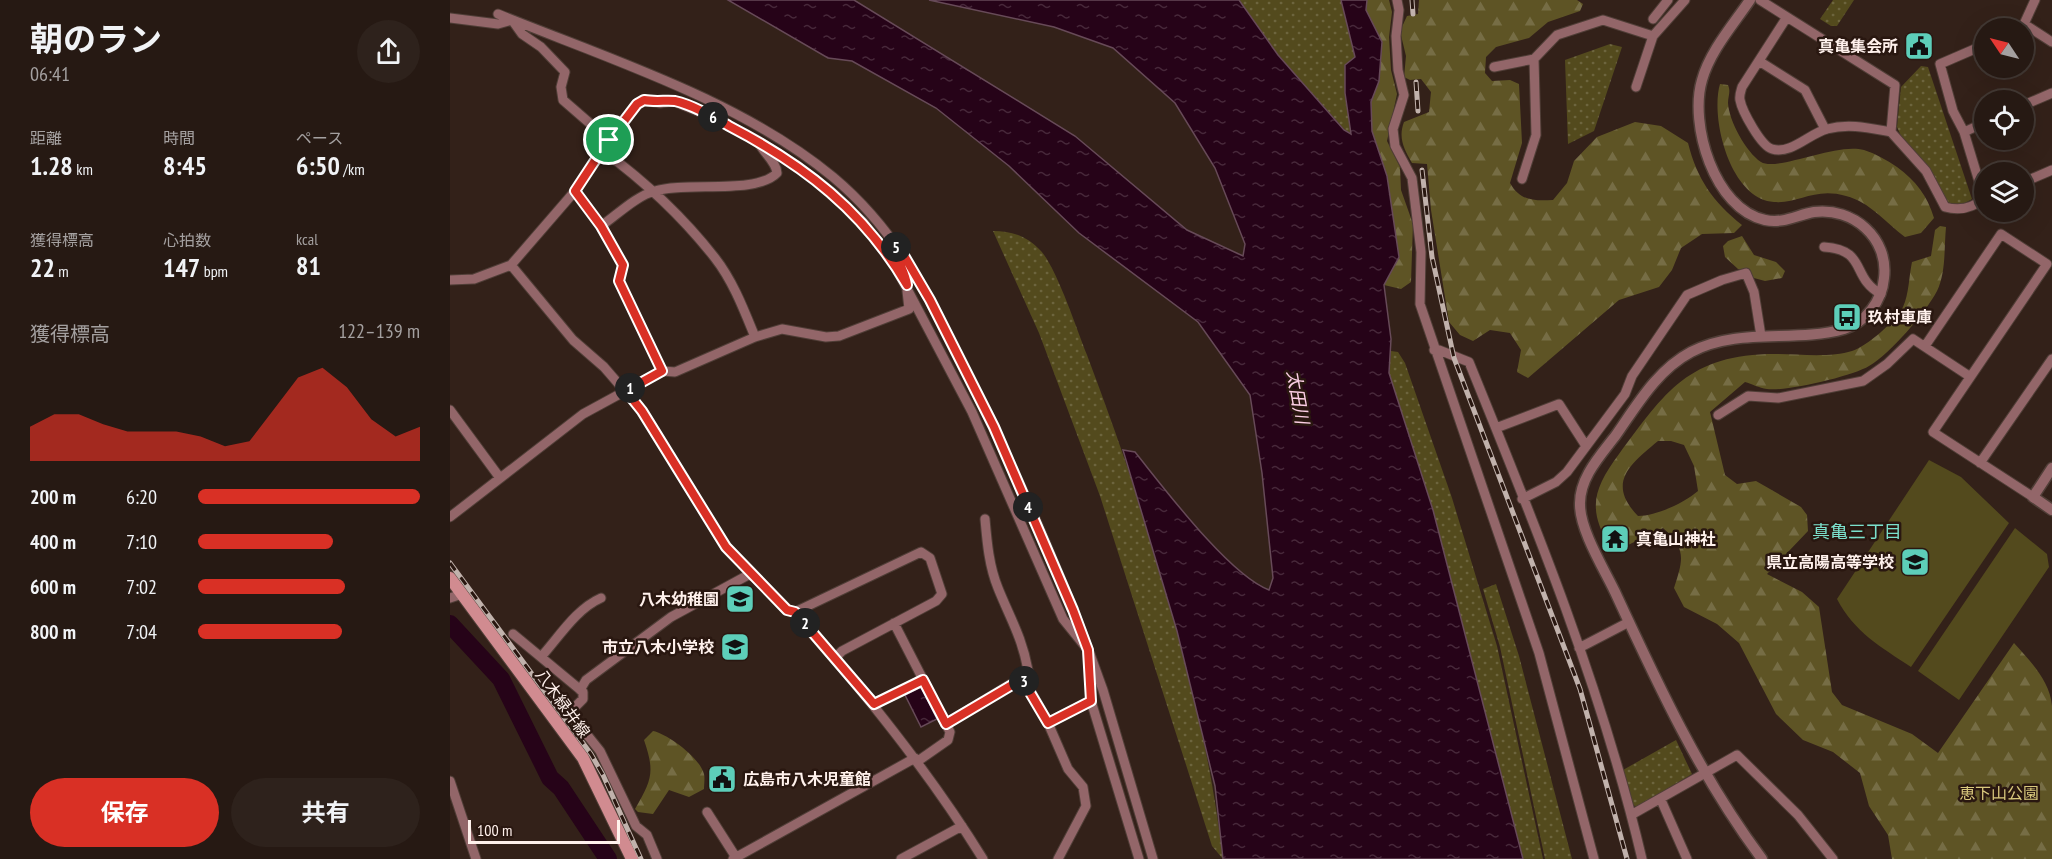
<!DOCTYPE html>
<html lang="ja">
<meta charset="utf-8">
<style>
:root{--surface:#261913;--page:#2e221c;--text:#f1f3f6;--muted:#a4a0a0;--line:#423833;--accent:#d93025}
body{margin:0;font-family:"PT Sans Narrow","Noto Sans JP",sans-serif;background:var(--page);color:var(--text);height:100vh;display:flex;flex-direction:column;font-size:22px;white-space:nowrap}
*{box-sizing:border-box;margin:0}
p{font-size:20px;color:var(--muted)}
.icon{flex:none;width:33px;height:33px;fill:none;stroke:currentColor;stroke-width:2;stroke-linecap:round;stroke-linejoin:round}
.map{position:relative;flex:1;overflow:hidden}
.side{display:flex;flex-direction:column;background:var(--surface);width:450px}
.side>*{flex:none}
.needle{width:39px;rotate:305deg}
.tools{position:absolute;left:1524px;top:18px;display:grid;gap:12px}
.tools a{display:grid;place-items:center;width:60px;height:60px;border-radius:50%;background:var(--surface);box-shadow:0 6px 24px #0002,0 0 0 2px var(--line);font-size:30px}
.scale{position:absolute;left:18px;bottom:15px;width:152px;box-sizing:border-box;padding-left:6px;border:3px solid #fff1ec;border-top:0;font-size:16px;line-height:21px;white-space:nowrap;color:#fff1ec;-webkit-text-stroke:4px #291710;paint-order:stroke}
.pin{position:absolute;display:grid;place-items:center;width:51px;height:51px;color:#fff;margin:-26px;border:3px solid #fff;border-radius:50%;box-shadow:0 2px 6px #0007}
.km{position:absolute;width:30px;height:30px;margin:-15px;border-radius:50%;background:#222;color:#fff;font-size:16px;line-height:30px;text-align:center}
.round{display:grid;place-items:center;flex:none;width:63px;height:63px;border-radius:32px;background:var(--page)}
.head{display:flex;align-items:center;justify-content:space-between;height:102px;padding:0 30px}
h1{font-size:33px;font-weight:700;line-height:45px}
.stats{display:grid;grid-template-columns:repeat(3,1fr);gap:9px;height:102px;padding:6px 30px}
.stats div{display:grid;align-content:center}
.stats b{font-size:26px;font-weight:700}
.stats small{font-size:16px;font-weight:400}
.stats p{font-size:16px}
.chart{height:168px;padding:12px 30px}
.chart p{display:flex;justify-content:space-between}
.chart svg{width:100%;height:108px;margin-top:6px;fill:var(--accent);opacity:.7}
.button{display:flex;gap:12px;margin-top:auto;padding:12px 30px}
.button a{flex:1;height:69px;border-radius:36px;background:var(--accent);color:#fff;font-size:24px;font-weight:700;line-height:69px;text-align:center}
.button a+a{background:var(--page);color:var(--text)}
ul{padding:0 30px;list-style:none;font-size:20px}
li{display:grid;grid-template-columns:96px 72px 1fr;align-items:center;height:45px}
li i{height:15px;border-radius:8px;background:var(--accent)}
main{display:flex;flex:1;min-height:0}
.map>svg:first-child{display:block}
</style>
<main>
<section class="side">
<div class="head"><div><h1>朝のラン</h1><p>06:41</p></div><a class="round"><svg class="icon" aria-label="share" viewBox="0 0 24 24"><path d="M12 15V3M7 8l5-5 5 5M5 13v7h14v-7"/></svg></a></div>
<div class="stats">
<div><p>距離</p><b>1.28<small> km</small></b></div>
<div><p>時間</p><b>8:45</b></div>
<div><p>ペース</p><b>6:50<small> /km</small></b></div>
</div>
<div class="stats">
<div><p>獲得標高</p><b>22<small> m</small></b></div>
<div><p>心拍数</p><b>147<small> bpm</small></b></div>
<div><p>kcal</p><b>81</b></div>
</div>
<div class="chart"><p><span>獲得標高</span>122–139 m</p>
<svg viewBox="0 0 160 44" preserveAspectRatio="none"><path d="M0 44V30L10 25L20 25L30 29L40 32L50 32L60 32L70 34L80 38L90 36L100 23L110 10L120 6L130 14L140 27L150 34L160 30V44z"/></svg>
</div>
<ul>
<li><b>200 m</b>6:20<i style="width:100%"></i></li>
<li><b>400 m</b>7:10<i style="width:61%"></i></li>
<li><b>600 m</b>7:02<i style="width:66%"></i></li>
<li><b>800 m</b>7:04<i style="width:65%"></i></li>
</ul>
<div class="button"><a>保存</a><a>共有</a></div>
</section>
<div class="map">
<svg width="1602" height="859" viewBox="0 0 1602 859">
<defs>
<pattern id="grass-dots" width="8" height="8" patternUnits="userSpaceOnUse" patternTransform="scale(1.5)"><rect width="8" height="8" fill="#534a1d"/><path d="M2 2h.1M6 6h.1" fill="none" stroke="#6d653e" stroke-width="1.8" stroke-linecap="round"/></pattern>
<pattern id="forest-firs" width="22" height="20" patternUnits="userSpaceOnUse" patternTransform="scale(1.5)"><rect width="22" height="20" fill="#5e5425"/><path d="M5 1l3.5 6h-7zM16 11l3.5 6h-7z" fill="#766d45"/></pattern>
<pattern id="water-ripples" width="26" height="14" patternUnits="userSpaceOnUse" patternTransform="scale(1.5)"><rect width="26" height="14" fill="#260318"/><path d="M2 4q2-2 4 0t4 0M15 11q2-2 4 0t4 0" fill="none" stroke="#47283a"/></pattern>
</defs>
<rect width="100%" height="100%" fill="#332119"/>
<path fill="url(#grass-dots)" d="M 789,0 L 891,0 L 905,57 L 895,66 L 895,93 L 902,134 L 895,130 L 828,55 Z
M 1383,0 L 1404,0 L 1387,26 L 1381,26 L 1370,19 Z
M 1160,44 L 1172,47 L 1144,131 L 1118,144 L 1115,60 Z
M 1471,66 L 1478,67 L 1522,199 L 1508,207 L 1498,204 L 1481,170 L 1454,143 L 1447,127 L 1451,87 Z
M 543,231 C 562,231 577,236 591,251 C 607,269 627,330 637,355 C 697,514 753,690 773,859 L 762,846 L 650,496 L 589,333 Z
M 941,351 L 948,352 L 955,363 L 1002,498 L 1047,646 L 1093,859 L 1073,859 L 939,373 Z
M 1046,584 L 1069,656 L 1122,859 L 1095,859 L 1050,647 L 1033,589 Z
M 1226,740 L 1242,774 L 1187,807 L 1183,805 L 1173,770 Z"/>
<path fill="url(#forest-firs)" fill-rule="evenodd" d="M 917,0 L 939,0 L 942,12 L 939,37 L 941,70 L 947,94 L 937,141 L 950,167 L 951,190 L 963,224 L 961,282 L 951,289 L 934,285 L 949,257 L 937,176 L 922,131 L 921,102 L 929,81 L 916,10 Z
M 969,0 L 1127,0 L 1133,4 L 1130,11 L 1098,22 L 1079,38 L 1046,47 L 1036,57 L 1035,73 L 1042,81 L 1060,80 L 1069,84 L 1072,143 L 1060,183 C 1070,201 1084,201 1103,200 L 1117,183 L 1124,161 L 1147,137 L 1185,122 L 1211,126 L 1238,143 C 1247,179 1263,202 1292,225 L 1284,233 L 1252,234 L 1231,248 L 1222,270 L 1209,287 L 1169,300 L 1078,378 L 1067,372 L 1071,350 L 1060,333 L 1040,330 L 1023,341 L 1010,335 L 999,322 L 981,210 L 977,164 L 962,163 C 954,149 948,138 954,122 L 979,112 L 981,92 L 971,79 L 960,80 L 954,77 L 956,56 L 950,31 L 957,16 L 968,14 Z
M 1270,84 L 1278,85 C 1281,92 1278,96 1278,103 C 1279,121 1296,152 1311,162 C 1327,172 1386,142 1414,150 C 1426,154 1437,160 1447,167 C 1466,181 1477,195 1484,218 L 1471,233 L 1455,237 C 1436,223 1420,202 1396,196 C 1364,187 1349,204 1324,202 C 1280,199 1260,118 1270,84 Z
M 1490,226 L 1496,227 C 1494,248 1496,273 1487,291 C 1476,312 1440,354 1419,366 C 1403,376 1335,392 1317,389 C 1309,388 1302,384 1295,382 L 1260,412 L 1275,475 L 1287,484 L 1306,481 L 1351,507 L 1357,515 L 1358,531 L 1317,574 L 1352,592 L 1369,607 L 1382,692 L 1392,705 L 1462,734 L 1488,753 L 1564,643 C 1580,661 1600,681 1602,706 L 1602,859 L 1442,859 L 1438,835 L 1419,806 L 1410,773 L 1383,752 L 1353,740 L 1326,714 L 1289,643 L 1267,624 L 1234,607 L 1224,588 C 1233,560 1237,549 1213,528 L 1176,546 L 1159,545 C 1137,508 1144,488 1169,454 C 1215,392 1239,354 1325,354 C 1347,354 1381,358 1402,351 C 1416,347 1447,320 1453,307 C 1459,294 1459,276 1462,262 L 1481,256 L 1485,230 ZM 1208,441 L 1221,441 L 1234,445 L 1244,466 L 1248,491 C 1234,503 1206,516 1188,516 C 1156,483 1180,464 1208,441 Z
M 1292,236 L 1304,255 L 1326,262 L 1335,271 L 1332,278 L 1315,281 L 1304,278 L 1297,270 L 1288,269 L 1275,257 L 1273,246 L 1278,241 Z
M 203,731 C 218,734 250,758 254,774 C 255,778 254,785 254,789 L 239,797 L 219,790 L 203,814 L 188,812 L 185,809 C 202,780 205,772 194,740 Z"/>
<path fill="#534a1d" d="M 1479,460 L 1511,477 L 1559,523 L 1461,667 C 1431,647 1404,632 1387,599 Z
M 1565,528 L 1597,554 L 1599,567 L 1509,700 L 1468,671 Z"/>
<path fill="url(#water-ripples)" stroke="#674a58" stroke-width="1.5" d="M 278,0 L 404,0 L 625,136 L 737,230 L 793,256 L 795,244 L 765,168 L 725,103 L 663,48 L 604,27 L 479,0 L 789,0 L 828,55 L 894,130 L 901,134 L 895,93 L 895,65 L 905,57 L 891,0 L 917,0 L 916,10 L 932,42 L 929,81 L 921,102 L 922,131 L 937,176 L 949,257 L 934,285 L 941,339 L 939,373 L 983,510 L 1073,859 L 773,859 L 765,786 L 727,631 L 673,450 L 685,452 C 714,488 779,575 819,590 L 823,578 L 812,473 L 800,395 L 748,322 L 629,233 L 559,166 L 486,108 L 402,61 L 378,58 Z
M 471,687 L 487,719 L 471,727 L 455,695 Z"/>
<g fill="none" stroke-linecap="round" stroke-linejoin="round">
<path stroke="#260318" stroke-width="18" d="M 0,624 L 51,679 L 100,778 L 111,788 L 158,859"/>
<g stroke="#503e37" stroke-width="11">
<path id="minor" d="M 947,0 L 949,10 L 946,36 L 948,70 L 954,95 L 943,129 L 945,146 L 962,178 L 971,252 L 970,304 L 1089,653 L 1144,859
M 1310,0 L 1445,85 L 1441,132 L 1476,171 L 1495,207 C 1509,211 1523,208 1534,198
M 48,14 C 159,59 290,100 383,177 C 450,233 481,301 519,378 C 562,463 601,552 635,641
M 1337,17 L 1292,87 C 1291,91 1289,95 1290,100 C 1292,111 1311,146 1322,149 C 1341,155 1360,133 1377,129 C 1399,123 1419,128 1441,132
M 0,18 L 48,24 L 62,20 L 72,34 L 91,47 L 115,72 L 111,87 L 113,100 L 159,140
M 1203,19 L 1218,0
M 1574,24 L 1602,42
M 1568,28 L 1574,24 L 1585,0
M 1309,61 L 1355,90 L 1375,129
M 1044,67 L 1084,59
M 1186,87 L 1203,36 L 1235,0
M 1574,105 L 1602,93
M 1514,132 L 1534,123
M 152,150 C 193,180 233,217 265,258 C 283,281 294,310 305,337
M 1072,179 L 1086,135 L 1084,59 L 1107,35 L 1153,20 L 1203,36
M 1574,182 L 1602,170
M 125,191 L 151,226 L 173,265 L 169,281 L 212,371
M 1534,198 L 1514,132 L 1503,111 L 1490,64 L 1534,45
M 151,226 C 167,215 186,196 205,191 C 236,181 306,195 327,173 C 326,161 313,153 308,141
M 1374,247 C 1418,250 1400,277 1431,294
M 61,265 L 123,340 L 154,367 L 192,411 L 276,547 L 337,610 L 345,612 C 413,691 478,770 533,859
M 0,280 L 24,279 L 61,265 L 125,191 L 152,150 L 187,104 L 194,100 L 210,103 L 223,101 L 260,116 L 308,141 L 347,166 L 384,194 L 413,222 L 444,264 L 522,412 L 613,619 L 638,650 L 641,701 L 689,859
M 1475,346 L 1551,234 L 1597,264 L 1483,432 L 1583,497
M 984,350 L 989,350 L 1019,362 C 1085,524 1152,689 1192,859
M 0,410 L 50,478
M 1268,415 L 1298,396 L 1328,398 L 1413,381 L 1437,364 L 1463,339 L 1519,376
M 1046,428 L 1109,404 L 1136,446
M 1530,463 L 1602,359
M 1072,499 L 1106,482 L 1117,472 L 1175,394 L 1182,376 L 1237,295 L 1272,280 L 1296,273 L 1304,292 L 1311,336
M 0,517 L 133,414 L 212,371 L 225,372 L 305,337 L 332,329 L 376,337 L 389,336 L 459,309 L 457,291
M 535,519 C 537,542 539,566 548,588 C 560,618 572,637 578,670 L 572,679
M 0,598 L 12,594
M 345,612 L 471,552 L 480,558 L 492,594 L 486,601 L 392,651 L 385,658
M 444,623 L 500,732 L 498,740 L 468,761
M 63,634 L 133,692 L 133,699 L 124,708 L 122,716 L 150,751 L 186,826 L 197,835 L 207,859
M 1129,648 L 1179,622
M 640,654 L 653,690 L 703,859
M 91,657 C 109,637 126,609 151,598
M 130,690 L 136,680 L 221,617 L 300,574
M 424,704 L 473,680
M 598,723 L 641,701
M 496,724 L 566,681 L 572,679 L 576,683 L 598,723 L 618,769 L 633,787 L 636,806 L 608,859
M 0,781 L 26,859
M 1211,800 L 1237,859
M 257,812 L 287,859
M 1181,815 L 1287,755 L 1348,815 L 1383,859
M 283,859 L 465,758
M 451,859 L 512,826"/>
</g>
<g stroke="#503e37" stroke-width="13">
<path id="tertiary" d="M 1300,0 C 1283,25 1260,51 1252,80 C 1239,124 1264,209 1315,220 C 1333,224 1347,215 1364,212 C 1403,207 1439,238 1434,278 C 1432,301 1416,322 1394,329 C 1344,343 1289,327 1241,352 C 1207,370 1187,405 1166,435 C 1150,456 1129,478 1130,505 C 1130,530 1154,569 1165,592 C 1208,685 1250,776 1312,859
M 1602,468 L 1583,497 L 1602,510"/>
</g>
<g stroke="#503e37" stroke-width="14">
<path id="secondary" d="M 0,578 L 133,758 L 182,859"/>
</g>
<use href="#minor" stroke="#936669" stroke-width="9"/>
<use href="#tertiary" stroke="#936669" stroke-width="10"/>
<use href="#secondary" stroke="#d18b90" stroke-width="12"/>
<g stroke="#c1b2ac" stroke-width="5">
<path id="rail" d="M 962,0 L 963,14
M 966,82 L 968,111
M 972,170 L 982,257 L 1004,358 L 1130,689 L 1177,859
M 0,563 L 141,754 L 153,775 L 191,859"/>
</g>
<use href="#rail" stroke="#291710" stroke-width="3" stroke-dasharray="9" stroke-linecap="butt"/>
</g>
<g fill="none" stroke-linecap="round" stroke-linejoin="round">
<g stroke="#fff" stroke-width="12">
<path id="route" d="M 194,100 C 205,102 217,100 225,101 C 243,105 263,117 279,126 C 354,165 414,211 457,285 C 455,269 444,259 446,242 L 480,300 L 544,427 L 623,610 L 638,650 L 641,701 L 598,723 L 572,679 L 496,724 L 473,680 L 424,704 L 345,612 L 337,610 L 276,547 L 192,411 L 176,391 L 212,371 L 169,281 L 173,265 L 151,226 L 125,191 L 152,150 L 187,104 Z"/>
</g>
<use href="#route" stroke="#d93025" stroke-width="8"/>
</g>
<defs>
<g id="civic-square" transform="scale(1.5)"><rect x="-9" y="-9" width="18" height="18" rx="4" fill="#5dceb9" stroke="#291710"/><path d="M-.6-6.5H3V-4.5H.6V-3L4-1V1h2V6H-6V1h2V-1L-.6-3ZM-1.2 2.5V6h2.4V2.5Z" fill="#111"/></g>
<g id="bus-square" transform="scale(1.5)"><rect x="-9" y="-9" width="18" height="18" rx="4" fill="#5dceb9" stroke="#291710"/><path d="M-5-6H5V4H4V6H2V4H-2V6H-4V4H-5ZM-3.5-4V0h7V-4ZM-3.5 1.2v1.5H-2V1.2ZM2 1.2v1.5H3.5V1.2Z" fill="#111"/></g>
<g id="temple-square" transform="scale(1.5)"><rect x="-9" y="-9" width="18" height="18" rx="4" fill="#5dceb9" stroke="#291710"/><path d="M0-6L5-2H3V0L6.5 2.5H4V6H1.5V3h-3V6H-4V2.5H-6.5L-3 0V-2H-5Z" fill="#111"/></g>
<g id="school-square" transform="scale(1.5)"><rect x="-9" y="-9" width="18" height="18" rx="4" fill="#5dceb9" stroke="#291710"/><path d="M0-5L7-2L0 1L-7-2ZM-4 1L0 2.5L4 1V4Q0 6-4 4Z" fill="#111"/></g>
</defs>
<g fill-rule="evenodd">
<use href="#civic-square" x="1469" y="46"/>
<use href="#bus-square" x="1397" y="317"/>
<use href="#temple-square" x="1165" y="539"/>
<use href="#school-square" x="1465" y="562"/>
<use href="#school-square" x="290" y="599"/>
<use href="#school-square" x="285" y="647"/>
<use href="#civic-square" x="272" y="779"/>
</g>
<g text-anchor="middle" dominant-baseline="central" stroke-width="5" stroke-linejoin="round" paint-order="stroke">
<g font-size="16" font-weight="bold" fill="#fff1ec" stroke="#291710" text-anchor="end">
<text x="1448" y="46">真亀集会所</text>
<text x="1418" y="317" text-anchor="start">玖村車庫</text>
<text x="1186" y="539" text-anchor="start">真亀山神社</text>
<text x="1444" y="562">県立高陽高等学校</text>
<text x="269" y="599">八木幼稚園</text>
<text x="264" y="647">市立八木小学校</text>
<text x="293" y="779" text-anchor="start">広島市八木児童館</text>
</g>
<g font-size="16" fill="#fff1ec" stroke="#291710">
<text transform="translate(113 703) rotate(54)">八木緑井線</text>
</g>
<g font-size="16" fill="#d9c87d" stroke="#291710">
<text x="1549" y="793">恵下山公園</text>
</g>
<g font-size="18" font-style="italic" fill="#fccfe5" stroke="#291710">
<text transform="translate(848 397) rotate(80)">太田川</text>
</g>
<g font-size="18" fill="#7be0cc" stroke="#291710">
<text x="1407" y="531">真亀三丁目</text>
</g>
</g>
</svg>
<div class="tools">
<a><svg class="needle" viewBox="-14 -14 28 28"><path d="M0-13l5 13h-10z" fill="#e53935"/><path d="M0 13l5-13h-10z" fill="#a4a0a0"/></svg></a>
<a><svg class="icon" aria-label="locate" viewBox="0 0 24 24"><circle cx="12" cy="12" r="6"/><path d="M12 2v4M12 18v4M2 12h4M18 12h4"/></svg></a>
<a><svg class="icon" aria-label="layers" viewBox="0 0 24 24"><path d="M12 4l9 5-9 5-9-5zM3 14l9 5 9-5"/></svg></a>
</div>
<div class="scale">100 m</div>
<div class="pin" style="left:159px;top:140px;background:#1e9e55"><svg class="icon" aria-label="arrive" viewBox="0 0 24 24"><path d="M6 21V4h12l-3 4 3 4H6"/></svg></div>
<b class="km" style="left:180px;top:388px">1</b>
<b class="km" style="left:355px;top:623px">2</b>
<b class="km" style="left:574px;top:681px">3</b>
<b class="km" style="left:578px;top:507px">4</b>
<b class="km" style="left:446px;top:247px">5</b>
<b class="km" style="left:263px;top:117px">6</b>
</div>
</main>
